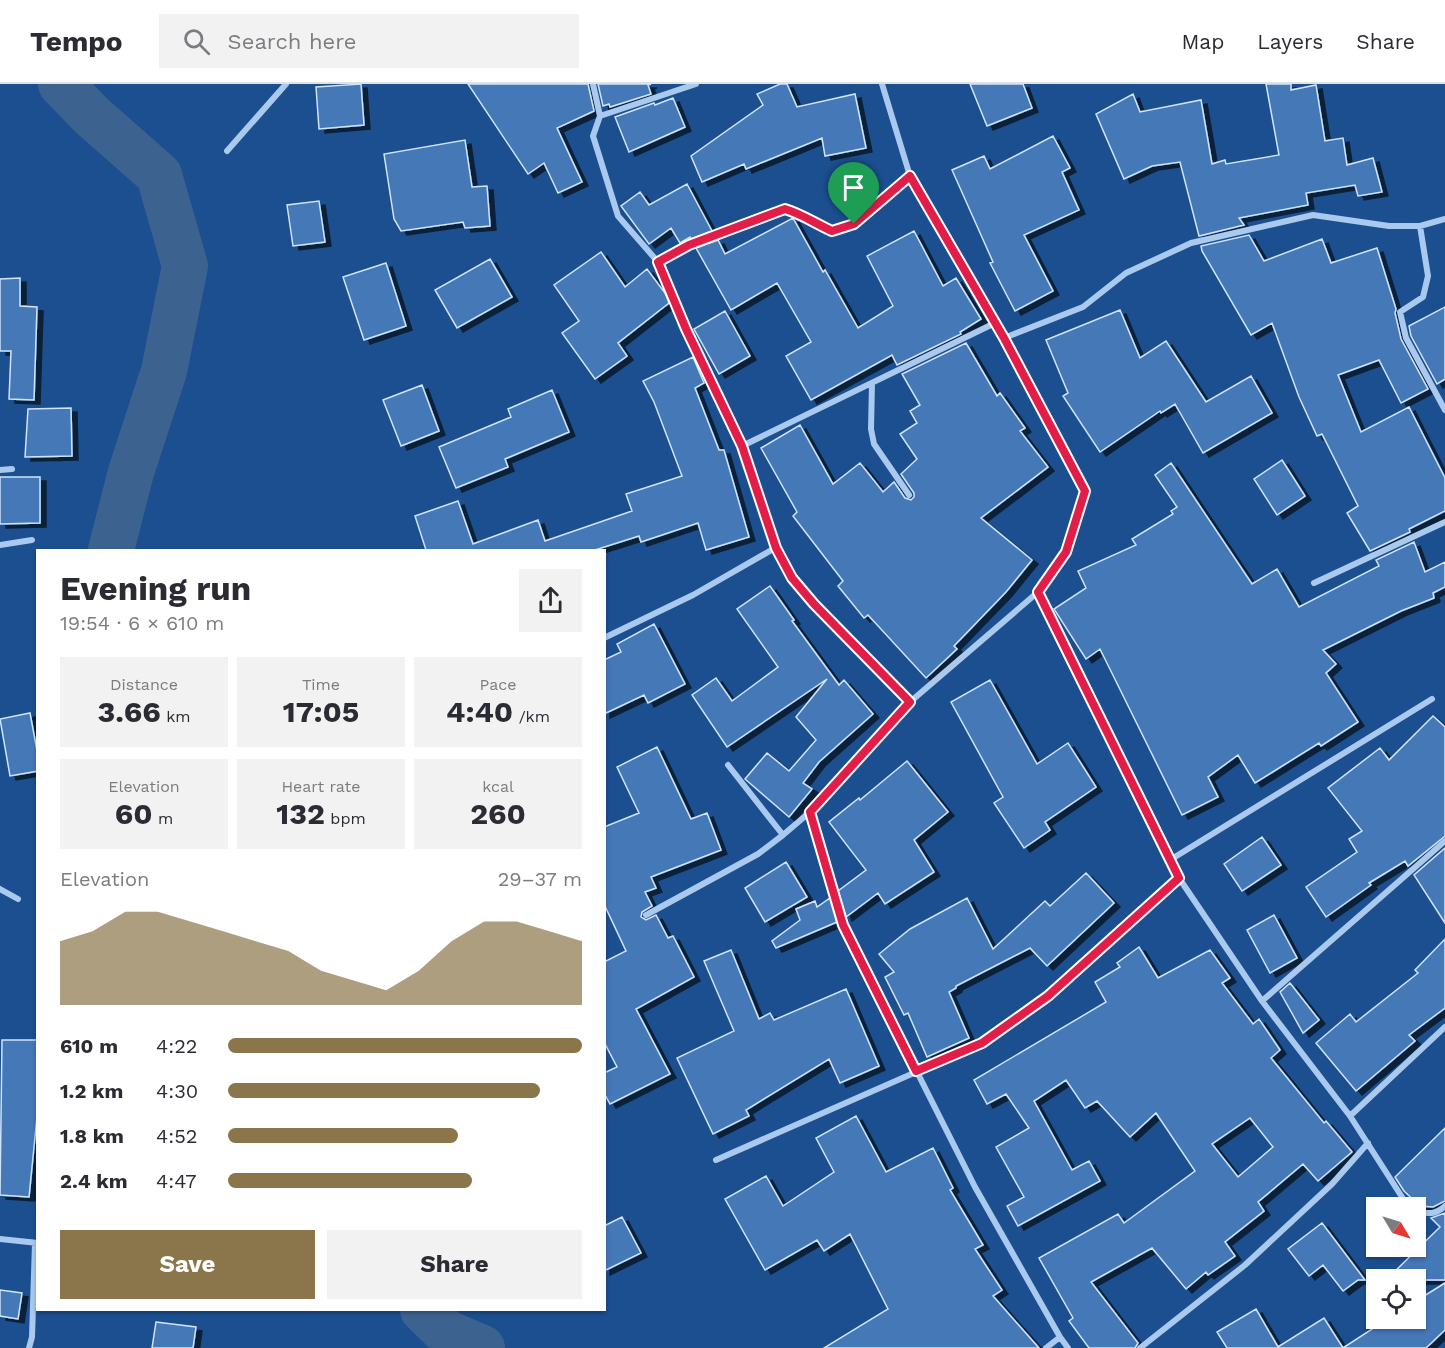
<!DOCTYPE html>
<meta charset="utf-8">
<style>
:root{--surface:#fff;--page:#f2f2f3;--text:#2b2b33;--muted:#7c7c81;--line:#e1e1e2;--accent:#8a764a}
body{margin:0;font-family:"Work Sans",sans-serif;background:var(--page);color:var(--text);height:100vh;display:flex;flex-direction:column;font-size:22px;white-space:nowrap}
*{box-sizing:border-box;margin:0}
p{font-size:20px;color:var(--muted)}
.icon{flex:none;width:33px;height:33px;fill:none;stroke:currentColor;stroke-width:2;stroke-linecap:round;stroke-linejoin:round}
.map{position:relative;flex:1;overflow:hidden}
.panel{position:absolute;left:36px;top:465px;width:570px;height:762px;display:flex;flex-direction:column;background:var(--surface);border-radius:0px;box-shadow:0 2px 4px #0004}
.panel>*{flex:none}
.needle{width:39px;rotate:128deg}
.controls{position:absolute;left:1366px;top:1113px;display:grid;gap:12px}
.controls a{display:grid;place-items:center;width:60px;height:60px;border-radius:0px;background:var(--surface);box-shadow:0 2px 4px #0004;font-size:30px}
.pin{position:absolute;display:grid;place-items:center;width:51px;height:51px;color:#fff;margin:-62px -26px;border-radius:50% 50% 50% 0;rotate:-45deg;box-shadow:0 0 6px #0007}
.pin .icon{rotate:45deg}
.round{display:grid;place-items:center;flex:none;width:63px;height:63px;border-radius:0px;background:var(--page)}
.overview{display:flex;align-items:center;justify-content:space-between;height:102px;padding:0 24px}
h1{font-size:33px;font-weight:700;line-height:45px}
.stats{display:grid;grid-template-columns:repeat(3,1fr);gap:9px;height:102px;padding:6px 24px}
.stats div{display:grid;align-content:center;border-radius:0px;background:var(--page);text-align:center}
.stats b{font-size:30px;font-weight:700}
.stats small{font-size:16px;font-weight:400}
.stats p{font-size:16px}
.chart{height:168px;padding:12px 24px}
.chart p{display:flex;justify-content:space-between}
.chart svg{width:100%;height:108px;margin-top:6px;fill:var(--accent);opacity:.7}
.primary-button{display:flex;gap:12px;margin-top:auto;padding:12px 24px}
.primary-button a{flex:1;height:69px;border-radius:0px;background:var(--accent);color:#fff;font-size:24px;font-weight:700;line-height:69px;text-align:center}
.primary-button a+a{background:var(--page);color:var(--text)}
ul{padding:0 24px;list-style:none;font-size:20px}
li{display:grid;grid-template-columns:96px 72px 1fr;align-items:center;height:45px}
li i{height:15px;border-radius:8px;background:var(--accent)}
header{display:flex;align-items:center;gap:36px;box-sizing:border-box;height:84px;padding:0 30px;background:var(--surface);border-bottom:2px solid var(--line)}
header strong{font-size:28px}
nav{display:flex;gap:33px;margin-inline-start:auto;font-size:21px}
.search{width:420px;height:54px;background:var(--page);display:flex;align-items:center;gap:15px;box-sizing:border-box;padding:0 21px;border-radius:0px;color:var(--muted);font-size:22px}
.map>svg:first-child{display:block}
</style>
<header>
<strong>Tempo</strong>
<div class="search"><svg class="icon" aria-label="search" viewBox="0 0 24 24"><circle cx="10" cy="10" r="6"/><path d="M15 15l6 6"/></svg>Search here</div>
<nav><a>Map</a><a>Layers</a><a>Share</a></nav>
</header>
<div class="map">
<svg width="1445" height="1264" viewBox="0 0 1445 1264">
<defs>
<filter id="shadow"><feDropShadow dx="6" dy="4" stdDeviation="0" flood-color="#0009"/></filter>
</defs>
<rect width="100%" height="100%" fill="#1b4f8f"/>
<g fill="none" stroke-linecap="round" stroke-linejoin="round">
<path stroke="#3c6290" stroke-width="46" d="M 61,0 L 92,32 L 159,91 L 185,182 L 164,287 L 131,388 L 111,466
M 423,1226 L 447,1249 L 482,1264"/>
</g>
<path fill="#4478b7" stroke="#cfe3fa" stroke-width="1.5" fill-rule="evenodd" filter="url(#shadow)" d="M 361,0 L 364,41 L 319,45 L 316,3 Z
M 468,0 L 588,0 L 594,27 L 557,44 L 582,98 L 558,109 L 544,79 L 528,90 Z
M 598,0 L 651,0 L 648,1 L 651,10 L 610,23 L 609,20 L 603,22 Z
M 780,0 L 787,0 L 797,23 L 855,10 L 866,64 L 825,72 L 822,54 L 746,85 L 744,80 L 702,98 L 691,72 L 763,21 L 757,10 Z
M 970,0 L 1023,0 L 1032,24 L 987,42 Z
M 1266,0 L 1291,0 L 1291,6 L 1316,1 L 1325,57 L 1343,54 L 1347,81 L 1373,74 L 1382,108 L 1358,112 L 1355,101 L 1306,109 L 1308,121 L 1239,134 L 1244,141 L 1199,152 L 1180,78 L 1152,82 L 1124,95 L 1096,30 L 1133,10 L 1140,28 L 1201,16 L 1212,80 L 1225,76 L 1226,80 L 1279,71 Z
M 673,14 L 685,43 L 629,68 L 615,33 L 654,19 L 655,21 Z
M 1053,52 L 1070,84 L 1062,88 L 1079,126 L 1024,151 L 1053,207 L 1015,227 L 990,179 L 993,178 L 952,86 L 984,72 L 990,85 Z
M 465,56 L 472,103 L 487,102 L 490,142 L 465,144 L 463,138 L 401,147 L 394,135 L 384,70 Z
M 687,100 L 712,147 L 691,155 L 690,153 L 680,159 L 671,144 L 649,160 L 621,122 L 640,108 L 649,121 Z
M 319,117 L 325,158 L 293,162 L 287,121 Z
M 793,134 L 823,188 L 825,186 L 858,244 L 893,222 L 867,172 L 914,147 L 943,202 L 956,194 L 981,235 L 960,248 L 961,250 L 897,281 L 892,271 L 811,316 L 786,272 L 811,258 L 777,199 L 731,226 L 696,164 L 718,156 L 725,170 Z
M 1249,151 L 1264,177 L 1322,155 L 1331,179 L 1377,164 L 1396,225 L 1395,229 L 1401,255 L 1428,305 L 1401,319 L 1379,276 L 1338,291 L 1361,348 L 1409,323 L 1445,394 L 1445,427 L 1409,445 L 1410,448 L 1370,467 L 1347,429 L 1358,422 L 1322,350 L 1317,352 L 1299,313 L 1272,239 L 1251,251 L 1202,167 L 1201,162 Z
M 601,168 L 625,203 L 647,185 L 665,209 L 669,219 L 618,259 L 627,272 L 595,295 L 562,249 L 579,237 L 554,201 Z
M 490,175 L 512,213 L 457,244 L 435,206 Z
M 386,179 L 406,242 L 364,256 L 343,193 Z
M 20,194 L 20,222 L 37,223 L 34,316 L 9,315 L 11,267 L 0,267 L 0,195 Z
M 1445,223 L 1445,295 L 1437,300 L 1411,252 L 1409,242 Z
M 1120,226 L 1140,274 L 1166,257 L 1206,318 L 1251,292 L 1272,329 L 1203,369 L 1175,320 L 1161,329 L 1160,327 L 1100,368 L 1063,312 L 1068,309 L 1046,256 Z
M 725,227 L 750,272 L 719,290 L 694,245 Z
M 966,259 L 997,312 L 1000,309 L 1025,344 L 1020,347 L 1048,383 L 981,434 L 1032,476 L 1006,508 L 954,562 L 957,565 L 926,594 L 868,531 L 864,534 L 838,502 L 843,497 L 793,432 L 797,428 L 761,364 L 800,341 L 833,400 L 860,379 L 883,408 L 894,398 L 905,414 L 911,416 L 914,413 L 914,409 L 901,390 L 917,375 L 900,350 L 917,339 L 910,327 L 920,321 L 902,290 Z
M 693,273 L 704,299 L 695,304 L 719,366 L 724,366 L 749,453 L 706,466 L 698,439 L 641,458 L 639,452 L 595,466 L 426,466 L 415,432 L 458,417 L 473,460 L 538,436 L 545,457 L 632,427 L 626,410 L 682,392 L 654,318 L 643,297 Z
M 422,301 L 439,347 L 401,362 L 383,316 Z
M 552,306 L 569,348 L 505,375 L 508,383 L 456,404 L 439,363 L 511,333 L 508,325 Z
M 71,324 L 72,372 L 25,373 L 28,325 Z
M 1282,376 L 1305,412 L 1277,431 L 1254,395 Z
M 1171,379 L 1252,500 L 1277,485 L 1299,523 L 1379,482 L 1376,476 L 1414,458 L 1425,488 L 1445,478 L 1445,503 L 1433,509 L 1434,514 L 1401,527 L 1323,566 L 1336,580 L 1326,589 L 1358,638 L 1321,662 L 1319,659 L 1255,699 L 1238,671 L 1208,693 L 1218,713 L 1182,731 L 1100,565 L 1086,575 L 1054,525 L 1086,504 L 1078,487 L 1136,461 L 1132,455 L 1173,430 L 1171,427 L 1177,423 L 1155,391 Z
M 0,393 L 40,393 L 40,439 L 0,440 Z
M 770,502 L 794,536 L 792,537 L 839,601 L 844,596 L 873,630 L 819,678 L 803,699 L 812,705 L 789,733 L 745,695 L 767,669 L 789,687 L 816,656 L 796,633 L 827,595 L 727,663 L 692,611 L 716,594 L 732,617 L 778,583 L 737,525 Z
M 654,540 L 685,600 L 648,619 L 644,611 L 604,630 L 604,576 L 621,568 L 617,560 Z
M 990,596 L 1037,680 L 1068,659 L 1096,703 L 1045,738 L 1050,746 L 1024,764 L 994,719 L 1003,713 L 951,618 Z
M 30,629 L 38,672 L 38,687 L 10,692 L 0,635 Z
M 1433,632 L 1445,643 L 1445,752 L 1408,782 L 1405,777 L 1369,799 L 1371,801 L 1326,833 L 1306,803 L 1357,768 L 1349,755 L 1362,747 L 1328,704 L 1380,664 L 1389,676 Z
M 657,663 L 691,735 L 707,729 L 721,766 L 651,793 L 656,804 L 645,808 L 652,822 L 642,828 L 641,833 L 646,836 L 656,831 L 668,854 L 673,852 L 694,893 L 636,925 L 670,990 L 610,1020 L 604,1009 L 604,989 L 617,983 L 604,958 L 604,878 L 626,867 L 604,820 L 604,743 L 639,729 L 617,683 Z
M 907,677 L 948,728 L 914,756 L 934,788 L 885,820 L 878,809 L 846,833 L 838,807 L 866,786 L 829,738 L 859,714 L 860,716 Z
M 1262,753 L 1281,781 L 1242,807 L 1224,780 Z
M 1445,764 L 1445,839 L 1414,791 Z
M 786,778 L 807,813 L 765,838 L 745,804 Z
M 1086,789 L 1114,819 L 1047,882 L 1030,864 L 956,902 L 956,904 L 949,908 L 969,954 L 927,973 L 908,929 L 904,931 L 885,893 L 894,888 L 879,870 L 910,845 L 967,814 L 993,865 L 1045,817 L 1050,822 Z
M 830,814 L 837,838 L 776,864 L 772,857 L 800,836 L 796,825 L 815,817 L 817,823 Z
M 1274,831 L 1297,874 L 1270,889 L 1247,846 Z
M 1445,855 L 1445,924 L 1409,951 L 1415,957 L 1356,1007 L 1316,959 L 1350,930 L 1356,938 L 1418,889 L 1415,886 Z
M 1139,863 L 1158,894 L 1210,866 L 1230,894 L 1222,899 L 1253,940 L 1259,935 L 1280,966 L 1271,974 L 1324,1039 L 1326,1037 L 1352,1068 L 1318,1097 L 1303,1080 L 1258,1118 L 1264,1127 L 1225,1158 L 1235,1172 L 1208,1191 L 1206,1188 L 1186,1205 L 1152,1164 L 1091,1198 L 1138,1259 L 1135,1264 L 1089,1264 L 1069,1237 L 1073,1234 L 1039,1174 L 1118,1130 L 1124,1139 L 1195,1087 L 1156,1029 L 1130,1053 L 1097,1017 L 1085,1024 L 1066,996 L 1034,1017 L 1072,1086 L 1089,1077 L 1100,1097 L 1018,1142 L 1007,1122 L 1024,1113 L 996,1063 L 1029,1044 L 1006,1010 L 987,1020 L 974,996 L 1106,918 L 1095,898 L 1120,883 L 1117,879 ZM 1250,1034 L 1273,1063 L 1238,1093 L 1212,1060 Z
M 731,866 L 759,935 L 770,929 L 774,936 L 846,905 L 879,982 L 840,999 L 829,975 L 746,1026 L 749,1032 L 713,1050 L 677,974 L 734,947 L 704,877 Z
M 1290,899 L 1319,936 L 1303,949 L 1280,908 Z
M 2,956 L 38,956 L 38,1023 L 29,1113 L 0,1111 Z
M 856,1032 L 886,1088 L 933,1064 L 953,1104 L 950,1106 L 983,1161 L 975,1165 L 1002,1206 L 993,1212 L 1039,1264 L 824,1264 L 888,1225 L 850,1150 L 824,1167 L 817,1156 L 765,1186 L 725,1115 L 766,1092 L 783,1122 L 834,1088 L 816,1054 Z
M 1445,1044 L 1445,1117 L 1433,1123 L 1420,1122 L 1404,1107 L 1395,1093 Z
M 1445,1129 L 1445,1196 L 1386,1196 L 1440,1143 L 1431,1134 Z
M 622,1133 L 641,1169 L 604,1187 L 604,1142 Z
M 1322,1139 L 1365,1196 L 1358,1196 L 1343,1207 L 1323,1181 L 1309,1192 L 1288,1165 Z
M 1445,1199 L 1445,1246 L 1426,1264 L 1227,1264 L 1217,1248 L 1256,1225 L 1278,1263 L 1324,1234 L 1343,1264 L 1389,1234 L 1416,1234 L 1416,1217 Z
M 0,1206 L 22,1209 L 18,1235 L 0,1232 Z
M 156,1238 L 196,1243 L 193,1264 L 152,1264 Z"/>
<g fill="none" stroke-linecap="round" stroke-linejoin="round">
<path stroke="#a9c9ee" stroke-width="6" d="M 593,0 L 600,32 L 593,52 L 618,132 L 658,178 L 686,245 L 742,362 L 775,464 L 792,494 L 814,520 L 910,618
M 600,32 L 696,0
M 227,67 L 286,0
M 1420,142 L 1428,192 L 1423,213 L 1400,228 L 1406,254 L 1445,326
M 658,178 L 689,161 L 785,125 C 802,130 816,140 832,147 L 854,139 L 910,92
M 1004,254 L 1083,223 L 1126,189 L 1191,159 L 1313,131 L 1389,142 L 1420,142 L 1445,135
M 872,299 L 871,345 L 874,360 L 909,411
M 742,362 L 995,239
M 0,386 L 12,385
M 0,461 L 32,456
M 1314,499 L 1445,438
M 1038,508 L 1179,794 L 1262,917 L 1350,1032 L 1409,1124
M 604,554 L 693,511 L 775,464
M 728,681 L 783,751
M 810,728 L 843,841 L 975,1103 L 1060,1253 L 1068,1264
M 1170,776 L 1432,615
M 0,805 L 18,815
M 646,831 L 758,770 L 783,751 L 810,728 L 910,618 L 1038,508 L 1067,468 L 1085,407 L 1004,254 L 910,92 L 882,0
M 1262,917 L 1445,757
M 1350,1032 L 1445,943
M 716,1076 L 982,959 L 1049,912 L 1179,794
M 1416,1127 C 1429,1130 1435,1131 1445,1122
M 0,1155 L 38,1159
M 29,1264 L 32,1253 L 35,1159
M 1046,1264 L 1060,1253
M 1140,1264 L 1245,1181 L 1332,1100 L 1368,1059"/>
</g>
<g fill="none" stroke-linecap="round" stroke-linejoin="round">
<g stroke="#fff" stroke-width="12">
<path id="route" d="M 910,92 L 1004,254 L 1085,407 L 1066,468 L 1038,508 L 1179,794 L 1048,912 L 982,959 L 916,987 L 843,841 L 810,728 L 910,618 L 814,520 L 792,494 L 776,464 L 742,362 L 686,245 L 658,178 L 689,161 L 785,125 C 802,130 816,140 832,147 L 854,140 Z"/>
</g>
<use href="#route" stroke="#e11d48" stroke-width="8"/>
</g>
</svg>
<div class="controls">
<a><svg class="needle" viewBox="-14 -14 28 28"><path d="M0-13l5 13h-10z" fill="#e53935"/><path d="M0 13l5-13h-10z" fill="#7c7c81"/></svg></a>
<a><svg class="icon" aria-label="locate" viewBox="0 0 24 24"><circle cx="12" cy="12" r="6"/><path d="M12 2v4M12 18v4M2 12h4M18 12h4"/></svg></a>
</div>
<div class="pin" style="left:854px;top:140px;background:#1e9e55"><svg class="icon" aria-label="arrive" viewBox="0 0 24 24"><path d="M6 21V4h12l-3 4 3 4H6"/></svg></div>
<section class="panel">
<div class="overview"><div><h1>Evening run</h1><p>19:54 · 6 × 610 m</p></div><a class="round"><svg class="icon" aria-label="share" viewBox="0 0 24 24"><path d="M12 15V3M7 8l5-5 5 5M5 13v7h14v-7"/></svg></a></div>
<div class="stats">
<div><p>Distance</p><b>3.66<small> km</small></b></div>
<div><p>Time</p><b>17:05</b></div>
<div><p>Pace</p><b>4:40<small> /km</small></b></div>
</div>
<div class="stats">
<div><p>Elevation</p><b>60<small> m</small></b></div>
<div><p>Heart rate</p><b>132<small> bpm</small></b></div>
<div><p>kcal</p><b>260</b></div>
</div>
<div class="chart"><p><span>Elevation</span>29–37 m</p>
<svg viewBox="0 0 160 44" preserveAspectRatio="none"><path d="M0 44V18L10 14L20 6L30 6L40 10L50 14L60 18L70 22L80 30L90 34L100 38L110 30L120 18L130 10L140 10L150 14L160 18V44z"/></svg>
</div>
<ul>
<li><b>610 m</b>4:22<i style="width:100%"></i></li>
<li><b>1.2 km</b>4:30<i style="width:88%"></i></li>
<li><b>1.8 km</b>4:52<i style="width:65%"></i></li>
<li><b>2.4 km</b>4:47<i style="width:69%"></i></li>
</ul>
<div class="primary-button"><a>Save</a><a>Share</a></div>
</section>
</div>
